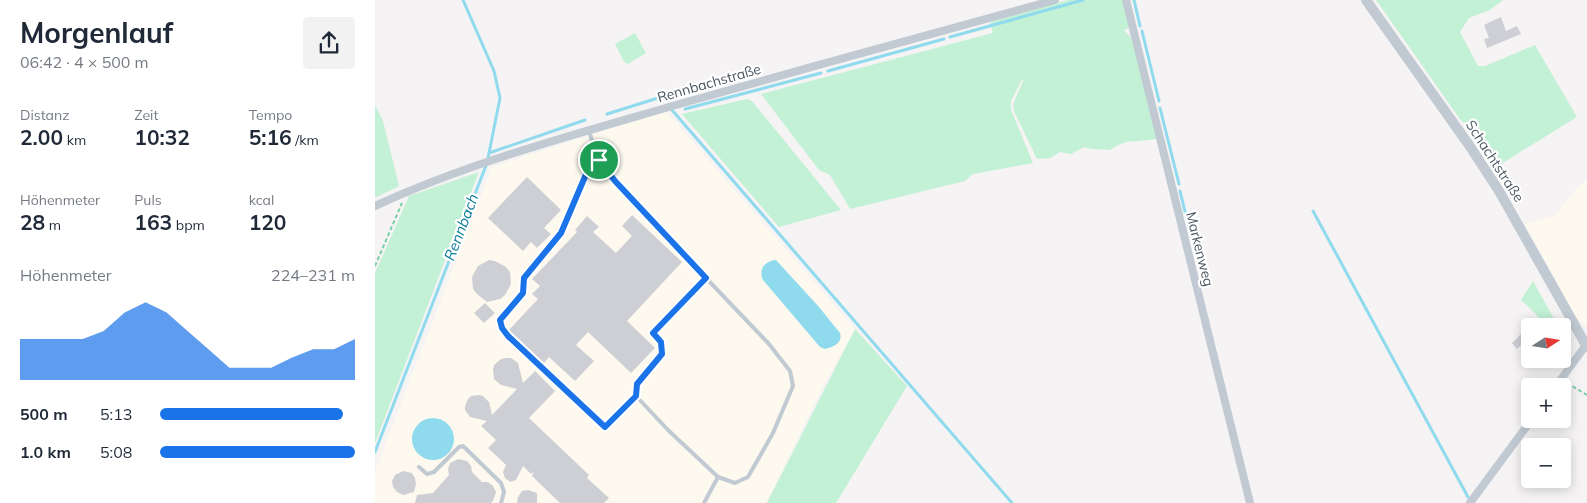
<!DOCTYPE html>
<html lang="de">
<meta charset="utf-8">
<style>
:root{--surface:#fff;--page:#f2f2f3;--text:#1f2937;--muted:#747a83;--accent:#1a73e8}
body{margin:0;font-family:Mulish,sans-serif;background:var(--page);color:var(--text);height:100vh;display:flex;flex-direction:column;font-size:19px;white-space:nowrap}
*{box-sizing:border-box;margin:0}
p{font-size:16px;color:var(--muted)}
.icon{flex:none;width:28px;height:28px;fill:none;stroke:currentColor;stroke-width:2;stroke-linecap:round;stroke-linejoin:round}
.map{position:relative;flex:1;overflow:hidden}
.details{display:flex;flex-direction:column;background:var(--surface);width:375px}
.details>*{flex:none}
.needle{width:32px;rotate:78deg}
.fabs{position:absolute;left:1146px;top:318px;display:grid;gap:10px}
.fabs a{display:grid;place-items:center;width:50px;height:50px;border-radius:5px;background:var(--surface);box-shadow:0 2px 12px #0003;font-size:25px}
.pin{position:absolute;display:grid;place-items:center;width:42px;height:42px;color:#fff;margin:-21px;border:2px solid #fff;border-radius:50%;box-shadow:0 1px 5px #0007}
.round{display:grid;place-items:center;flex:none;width:52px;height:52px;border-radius:5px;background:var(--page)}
.summary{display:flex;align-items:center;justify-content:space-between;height:85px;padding:0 20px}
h1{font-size:28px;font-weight:700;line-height:38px}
.stats{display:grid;grid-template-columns:repeat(3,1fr);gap:8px;height:85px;padding:5px 20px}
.stats div{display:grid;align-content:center}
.stats b{font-size:21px;font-weight:700}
.stats small{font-size:14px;font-weight:400}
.stats p{font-size:14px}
.chart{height:140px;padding:10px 20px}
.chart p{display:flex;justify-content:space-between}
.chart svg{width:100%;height:90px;margin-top:5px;fill:var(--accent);opacity:.7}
ul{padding:0 20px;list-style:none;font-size:16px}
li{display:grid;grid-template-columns:80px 60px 1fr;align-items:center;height:38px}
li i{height:12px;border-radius:6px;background:var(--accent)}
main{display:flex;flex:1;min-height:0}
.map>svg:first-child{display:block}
</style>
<main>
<section class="details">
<div class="summary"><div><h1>Morgenlauf</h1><p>06:42 · 4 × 500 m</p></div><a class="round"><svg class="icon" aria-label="share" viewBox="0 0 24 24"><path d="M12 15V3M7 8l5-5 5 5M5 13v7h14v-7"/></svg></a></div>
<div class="stats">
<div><p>Distanz</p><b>2.00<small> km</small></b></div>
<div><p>Zeit</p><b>10:32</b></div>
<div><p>Tempo</p><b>5:16<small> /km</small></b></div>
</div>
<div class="stats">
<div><p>Höhenmeter</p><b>28<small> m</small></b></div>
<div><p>Puls</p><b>163<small> bpm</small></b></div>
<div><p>kcal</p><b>120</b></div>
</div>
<div class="chart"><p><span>Höhenmeter</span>224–231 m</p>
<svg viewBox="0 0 160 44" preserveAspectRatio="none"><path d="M0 44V24L10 24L20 24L30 24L40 20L50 11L60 6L70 11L80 20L90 29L100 38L110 38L120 38L130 33L140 29L150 29L160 24V44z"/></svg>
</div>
<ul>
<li><b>500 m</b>5:13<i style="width:94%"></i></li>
<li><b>1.0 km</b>5:08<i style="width:100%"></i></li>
</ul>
</section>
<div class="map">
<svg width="1212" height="503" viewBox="0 0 1212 503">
<rect width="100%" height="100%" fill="#f5f3f3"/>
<path fill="#fdf9ef" d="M 291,111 L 480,329 L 448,386 L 391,503 L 0,503 L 0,471 L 117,167 Z
M 1212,179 L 1212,327 L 1202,318 L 1150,224 L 1179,216 L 1203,187 Z"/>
<path fill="#c3f1d5" d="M 693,0 L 749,0 L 756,27 L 749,30 L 757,39 L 782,139 L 752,142 L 743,145 L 735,150 L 716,149 L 709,147 L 696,154 L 685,152 L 675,158 L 662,159 L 639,111 L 638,104 L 649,79 L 646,81 L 636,101 L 636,110 L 658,163 L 598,174 L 590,181 L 475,209 L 455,175 L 444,170 L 386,94 L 618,33 L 615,22 Z
M 1001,0 L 1128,0 L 1115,10 L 1094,18 L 1085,32 L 1103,66 L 1110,66 L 1160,45 L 1202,117 L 1126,164 L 1085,119 Z
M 260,33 L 271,53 L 253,64 L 249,62 L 240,44 Z
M 372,99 L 377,101 L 466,210 L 404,227 L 307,114 Z
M 0,105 L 8,121 L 24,186 L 0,198 Z
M 104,172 L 0,443 L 0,273 L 34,196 Z
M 1158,281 L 1183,326 L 1170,326 L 1159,312 L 1146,300 Z
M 480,329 L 532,386 L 461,503 L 392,503 Z"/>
<path fill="#90daee" d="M 401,260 L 444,307 L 465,333 C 468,343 458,347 450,349 L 445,347 L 388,280 C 383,269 390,261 401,260 Z
M37 439a21 21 0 1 1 42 0a21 21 0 1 1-42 0Z"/>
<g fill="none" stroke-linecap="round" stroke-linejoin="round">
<path stroke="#90daee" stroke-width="3" d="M 759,0 L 765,26
M 767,31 L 784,101
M 575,37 L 708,0
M 453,71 L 569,39
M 785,108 L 804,184
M 310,109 L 446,73
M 297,110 L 637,503
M 232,114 L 283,98 L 287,100
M 114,153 L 210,120
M 805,191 L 816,236
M 938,211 L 1093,497
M 0,452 L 112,163 L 125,98 L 119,71 L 88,0"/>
</g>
<path fill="#cdcfd5" d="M 1126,17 L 1131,31 L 1142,26 L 1146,34 L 1112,48 L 1109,39 L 1114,38 L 1109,25 Z
M 152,177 L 186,210 L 169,228 L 176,234 L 162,248 L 156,242 L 148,251 L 113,218 Z
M 257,215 L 307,262 L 252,321 L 280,348 L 256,373 L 213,332 L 201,345 L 219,361 L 200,381 L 174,357 L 169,363 L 134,330 L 163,299 L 157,294 L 165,286 L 157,279 L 202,232 L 200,230 L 212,216 L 224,227 L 218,232 L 241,253 L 257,236 L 247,226 Z
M 114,260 L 120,261 L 131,267 L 135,272 L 136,284 L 130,295 L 125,299 L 112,302 L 102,294 L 98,289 L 97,277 L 103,266 Z
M 110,303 L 120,313 L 109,323 L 99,313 Z
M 1155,325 L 1155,337 L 1142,349 L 1137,343 Z
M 131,358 L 136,358 L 143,363 L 148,383 L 160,371 L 180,391 L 154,418 L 214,475 L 212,478 L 234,498 L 229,503 L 185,503 L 157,476 L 159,472 L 156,474 L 148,466 L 141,480 L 135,482 L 130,478 L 128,472 L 131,465 L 113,448 L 121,440 L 106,426 L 112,421 L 95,417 L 90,410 L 90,406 L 93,399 L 96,396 L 104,395 L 108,396 L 114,402 L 117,415 L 142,389 L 126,385 L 119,379 L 118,370 L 119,365 L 126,359 Z
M 83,459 L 92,461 L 96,466 L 97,472 L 107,482 L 113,482 L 118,486 L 121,492 L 118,501 L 116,503 L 40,503 L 42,495 L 58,493 L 74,475 L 73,469 L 75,463 Z
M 28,471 L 37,473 L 40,478 L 41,484 L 39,492 L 28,495 L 22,492 L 18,487 L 17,481 L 20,475 Z
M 153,490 L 162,493 L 162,503 L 142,503 L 143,497 L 147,491 Z"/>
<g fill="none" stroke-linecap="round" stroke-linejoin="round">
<path stroke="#7ad0a6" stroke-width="2" stroke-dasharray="4 2.5" stroke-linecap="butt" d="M 0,266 L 27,203
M 1192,383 L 1212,395"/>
<path stroke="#c1cad2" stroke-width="4" d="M 214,130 L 220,152 L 230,169 L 331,278 L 278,333 L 286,342 L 287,354 L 262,384 L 261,396 L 293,430 L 343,477 L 360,483 L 373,477 L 398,433 L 418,386 L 415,371 L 394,344 L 331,278
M 224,160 L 212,172 L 186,233 L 149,278 L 148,293 L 127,316 L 126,324 L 133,336 L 230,427 L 261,396
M 44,467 L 52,474 L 59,472 L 84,447 L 88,446 L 126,483 L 129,492 L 126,503
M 329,503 L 343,477"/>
<path stroke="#c1cad2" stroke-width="8" d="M 751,0 L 875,503
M 0,206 C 95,162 201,134 301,105 C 427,69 554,35 680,0
M 1181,386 L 1211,345
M 1095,503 L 1157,419"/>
<path stroke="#c1cad2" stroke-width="10" d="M 991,0 L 1094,145 L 1124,191 L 1212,347"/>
</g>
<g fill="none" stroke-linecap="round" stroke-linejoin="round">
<g stroke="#fff" stroke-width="10">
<path id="route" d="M 224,160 L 240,181 L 331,278 L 278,333 L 286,342 L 287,354 L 262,384 L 261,396 L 230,427 L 133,336 L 127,328 L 125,320 L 148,293 L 149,278 L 186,233 L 212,172 Z"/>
</g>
<use href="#route" stroke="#1a73e8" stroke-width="6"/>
</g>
<g text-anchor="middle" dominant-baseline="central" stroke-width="4.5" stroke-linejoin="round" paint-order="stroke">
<g font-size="14" fill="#4a5661" stroke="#fff">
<text transform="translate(334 83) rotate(-16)">Rennbachstraße</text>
<text transform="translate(1120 161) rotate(57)">Schachtstraße</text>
<text transform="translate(825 249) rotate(76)">Markenweg</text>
</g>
<g font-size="15" font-style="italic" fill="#0c7c9b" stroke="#fff">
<text transform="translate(86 227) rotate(-69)">Rennbach</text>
</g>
</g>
</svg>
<div class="fabs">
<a><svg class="needle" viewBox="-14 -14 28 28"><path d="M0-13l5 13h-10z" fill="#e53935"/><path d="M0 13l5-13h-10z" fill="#747a83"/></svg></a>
<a>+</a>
<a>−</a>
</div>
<div class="pin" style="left:224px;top:160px;background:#1e9e55"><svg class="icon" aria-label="arrive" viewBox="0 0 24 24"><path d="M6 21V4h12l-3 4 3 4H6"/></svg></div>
</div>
</main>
